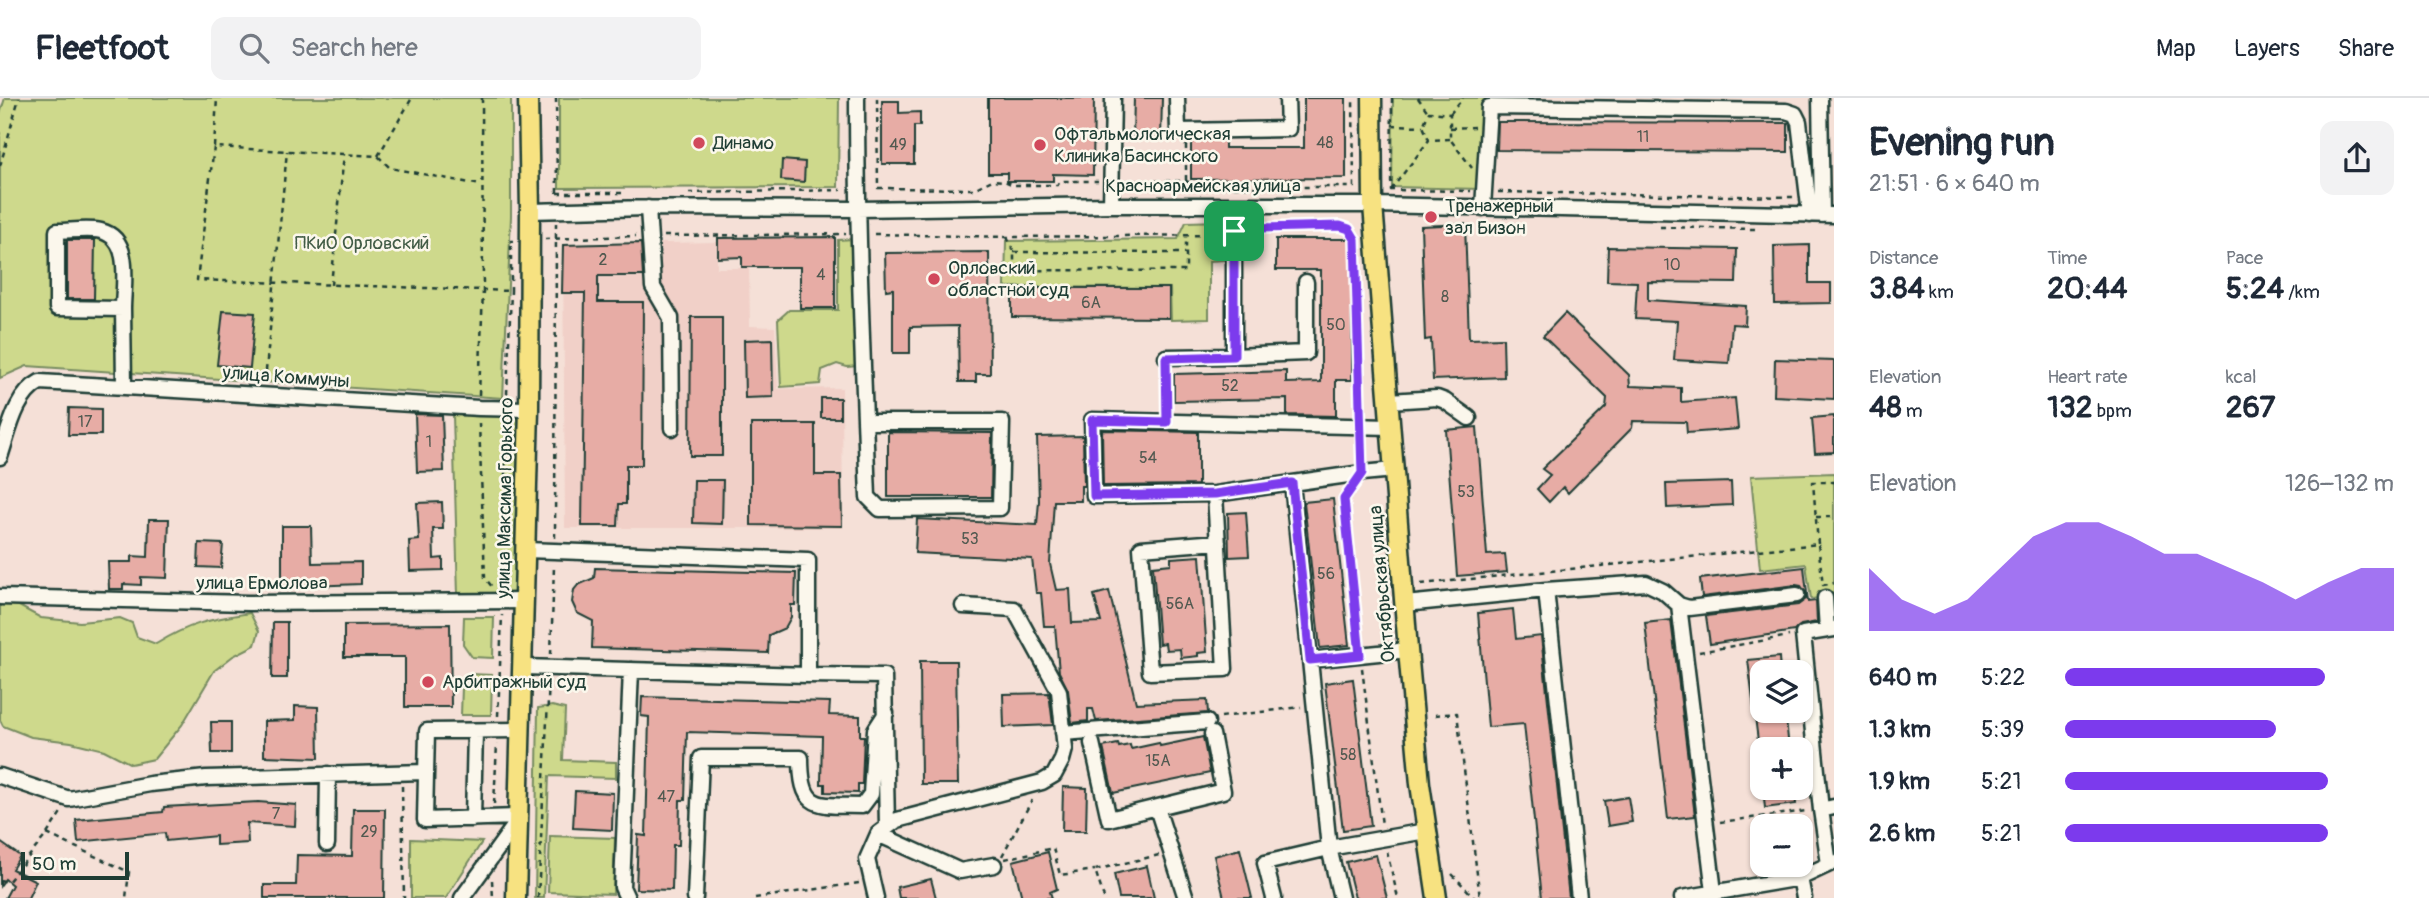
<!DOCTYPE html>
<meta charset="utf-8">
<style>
:root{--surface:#fff;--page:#f2f2f3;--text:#1f2937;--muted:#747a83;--line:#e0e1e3;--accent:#7c3aed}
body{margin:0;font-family:Pangolin,sans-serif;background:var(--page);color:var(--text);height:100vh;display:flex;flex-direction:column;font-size:26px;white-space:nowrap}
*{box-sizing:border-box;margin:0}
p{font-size:23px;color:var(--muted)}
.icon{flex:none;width:38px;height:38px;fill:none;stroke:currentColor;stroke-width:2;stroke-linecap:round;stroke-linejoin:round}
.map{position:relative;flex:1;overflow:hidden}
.sheet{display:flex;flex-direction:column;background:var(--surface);width:595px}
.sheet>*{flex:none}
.fabs{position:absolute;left:1750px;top:562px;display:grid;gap:14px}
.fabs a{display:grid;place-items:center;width:63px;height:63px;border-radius:14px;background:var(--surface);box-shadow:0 2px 5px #0004;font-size:35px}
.scale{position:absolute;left:21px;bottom:18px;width:108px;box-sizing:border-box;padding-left:7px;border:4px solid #1f3d34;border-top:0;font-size:19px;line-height:24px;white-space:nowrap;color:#1f3d34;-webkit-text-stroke:5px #fbf7ec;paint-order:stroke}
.pin{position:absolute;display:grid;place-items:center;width:60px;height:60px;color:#fff;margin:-30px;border-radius:14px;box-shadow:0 4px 10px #0006}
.round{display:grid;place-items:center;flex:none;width:74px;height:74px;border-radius:14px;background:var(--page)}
.headline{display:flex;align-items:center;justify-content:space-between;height:119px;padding:0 35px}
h1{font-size:38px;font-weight:700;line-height:52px}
.metrics{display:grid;grid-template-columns:repeat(3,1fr);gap:10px;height:119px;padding:7px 35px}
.metrics div{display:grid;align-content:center}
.metrics b{font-size:30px;font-weight:700}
.metrics small{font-size:19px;font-weight:400}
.metrics p{font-size:19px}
.chart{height:196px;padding:14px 35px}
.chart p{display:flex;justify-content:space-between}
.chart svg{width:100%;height:126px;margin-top:7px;fill:var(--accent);opacity:.7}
ul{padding:0 35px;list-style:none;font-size:23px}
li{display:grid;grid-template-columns:112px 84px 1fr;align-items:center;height:52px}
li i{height:18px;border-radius:9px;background:var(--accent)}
header{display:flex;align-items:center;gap:42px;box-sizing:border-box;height:98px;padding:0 35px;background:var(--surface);border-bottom:2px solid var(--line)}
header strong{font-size:33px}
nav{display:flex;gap:38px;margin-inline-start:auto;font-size:24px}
.search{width:490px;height:63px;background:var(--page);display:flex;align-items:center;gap:18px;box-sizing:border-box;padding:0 24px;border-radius:14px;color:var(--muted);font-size:26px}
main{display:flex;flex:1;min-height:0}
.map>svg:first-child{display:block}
</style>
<header>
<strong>Fleetfoot</strong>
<div class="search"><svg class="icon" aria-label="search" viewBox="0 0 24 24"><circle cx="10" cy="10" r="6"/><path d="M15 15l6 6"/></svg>Search here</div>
<nav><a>Map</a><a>Layers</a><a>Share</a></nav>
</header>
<main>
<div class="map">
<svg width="1834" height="800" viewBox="0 0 1834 800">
<rect width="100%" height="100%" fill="#f5e0d7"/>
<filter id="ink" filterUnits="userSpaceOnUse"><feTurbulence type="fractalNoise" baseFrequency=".0143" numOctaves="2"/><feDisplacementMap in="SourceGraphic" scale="14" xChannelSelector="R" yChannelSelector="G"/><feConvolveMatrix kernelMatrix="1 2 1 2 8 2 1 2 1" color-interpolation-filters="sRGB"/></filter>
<g filter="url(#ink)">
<path fill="#f1d0c8" d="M 717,144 L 717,170 L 749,170 L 750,228 L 775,229 L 778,291 L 842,290 L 843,430 L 565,430 L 563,147 Z"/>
<path fill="#ced98c" stroke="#768b60" stroke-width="2" d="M 5,0 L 511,0 L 511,118 L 503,300 L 27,268 L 0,280 L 0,16 Z
M 559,0 L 839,0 L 838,89 L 559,90 Z
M 1393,0 L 1486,0 L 1481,91 L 1392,89 Z
M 1222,123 L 1223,162 L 1209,163 L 1209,221 L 1171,222 L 1170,190 L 1005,189 L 1006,143 L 1178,141 L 1186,124 Z
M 853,141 L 857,268 L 847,269 L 837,266 L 822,272 L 820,286 L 781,289 L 778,222 L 789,212 L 838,212 L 838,142 Z
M 453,317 L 518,317 L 517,497 L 458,498 Z
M 1834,375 L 1834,499 L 1811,501 L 1806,466 L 1760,471 L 1751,378 Z
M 0,504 L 19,508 L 41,520 L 80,524 L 120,520 L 132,525 L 137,539 L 156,546 C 190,525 211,521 250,515 L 259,533 L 255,547 L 233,558 L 214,573 L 182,627 L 154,661 L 131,666 L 104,652 L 71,644 L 31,639 L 3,628 L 0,622 Z
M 464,519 L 494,519 L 493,560 L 472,559 L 463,546 Z
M 470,576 L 492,577 L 491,617 L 461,617 L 462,589 Z
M 552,608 L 565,611 L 563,662 L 616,664 L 616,680 L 549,678 L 544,800 L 535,800 L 538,610 Z
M 550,738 L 615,740 L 613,796 L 548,794 Z
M 411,741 L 482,744 L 446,800 L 411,800 Z"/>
<path fill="#e7aca5" stroke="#1f3d34" stroke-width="2" d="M 988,0 L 1094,0 L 1093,77 L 1053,76 L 1053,83 L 1007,83 L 1007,75 L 988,75 Z
M 1134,0 L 1162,0 L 1161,41 L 1133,40 Z
M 1304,0 L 1346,0 L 1346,80 L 1191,81 L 1191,42 L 1225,42 L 1225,50 L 1304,50 Z
M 882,3 L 899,3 L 899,15 L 920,14 L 920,28 L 914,28 L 914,66 L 882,66 Z
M 1498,24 L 1788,25 L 1788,54 L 1497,52 Z
M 782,62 L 805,64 L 804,84 L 781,82 Z
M 1465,126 L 1469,241 L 1503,240 L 1504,279 L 1433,282 L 1431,241 L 1425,242 L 1421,128 Z
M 835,139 L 835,210 L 800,210 L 800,169 L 742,169 L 742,159 L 718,160 L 718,140 Z
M 1276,141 L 1352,141 L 1352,282 L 1336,282 L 1336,318 L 1287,317 L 1287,301 L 1174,303 L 1174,276 L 1286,273 L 1286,285 L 1321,284 L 1321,172 L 1276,172 Z
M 67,142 L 95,142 L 94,201 L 67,201 Z
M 641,145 L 643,178 L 598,178 L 598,204 L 643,204 L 642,367 L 626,367 L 626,406 L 619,406 L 618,428 L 582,428 L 585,195 L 562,195 L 563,147 Z
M 1809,147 L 1809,185 L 1831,185 L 1831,205 L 1775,206 L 1774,148 Z
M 1608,149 L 1737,151 L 1736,185 L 1648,184 L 1648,202 L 1746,208 L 1745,227 L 1732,226 L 1729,265 L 1674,262 L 1677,223 L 1635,221 L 1637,184 L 1607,183 Z
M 989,154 L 990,276 L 976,276 L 976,284 L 959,284 L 958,228 L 910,229 L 910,255 L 893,255 L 893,191 L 886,192 L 885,155 Z
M 1012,190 L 1169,190 L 1169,220 L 1012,219 Z
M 223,213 L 255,215 L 250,270 L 217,267 Z
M 1565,215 L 1629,277 L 1630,288 L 1681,290 L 1681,304 L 1735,300 L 1738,331 L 1687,335 L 1686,324 L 1633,323 L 1632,330 L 1568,395 L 1563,389 L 1549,404 L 1537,391 L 1550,377 L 1542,371 L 1606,309 L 1607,300 L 1543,238 Z
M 691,219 L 722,219 L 722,358 L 690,358 Z
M 772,241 L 773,299 L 745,300 L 744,242 Z
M 1775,261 L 1834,263 L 1834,301 L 1774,298 Z
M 821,300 L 840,300 L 840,320 L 821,320 Z
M 69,310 L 101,311 L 101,337 L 68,337 Z
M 415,316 L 442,317 L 444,373 L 417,374 Z
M 1834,318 L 1834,354 L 1815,355 L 1812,320 Z
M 751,326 L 815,326 L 815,377 L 841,377 L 842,428 L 751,427 Z
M 1477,329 L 1487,457 L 1505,456 L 1507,474 L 1457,478 L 1446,332 Z
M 1102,332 L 1198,334 L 1198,387 L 1103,388 Z
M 888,334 L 992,335 L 991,399 L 888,399 Z
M 1083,338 L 1084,388 L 1081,388 L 1081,403 L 1054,403 L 1050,466 L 1056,492 L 1070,491 L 1072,525 L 1101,524 L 1094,497 L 1109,493 L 1136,605 L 1207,602 L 1208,615 L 1096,623 L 1093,611 L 1088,611 L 1088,623 L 1072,625 L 1068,592 L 1059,574 L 1055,528 L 1044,528 L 1041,495 L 1036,495 L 1032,461 L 915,455 L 917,421 L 1037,427 L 1039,403 L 1037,339 Z
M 694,382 L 723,382 L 722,426 L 693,425 Z
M 1731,384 L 1732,407 L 1667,410 L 1666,386 Z
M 1333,401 L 1349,547 L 1320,550 L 1304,404 Z
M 442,404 L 443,431 L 433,431 L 434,461 L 443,460 L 443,472 L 410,473 L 409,443 L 419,442 L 417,405 Z
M 1246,414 L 1249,458 L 1229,459 L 1228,415 Z
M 149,421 L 169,421 L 167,480 L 141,479 L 141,487 L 123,486 L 123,491 L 109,491 L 108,464 L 132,464 L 132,458 L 148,459 Z
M 282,428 L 311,428 L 312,465 L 361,464 L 361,486 L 282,489 Z
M 199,445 L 223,446 L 221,470 L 198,469 Z
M 1200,458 L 1207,554 L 1198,555 L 1198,558 L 1181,560 L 1180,551 L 1166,552 L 1165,545 L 1159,546 L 1153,468 L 1171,466 L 1171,460 Z
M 1804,469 L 1808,504 L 1816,503 L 1817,524 L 1801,527 L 1794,533 L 1710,546 L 1706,518 L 1798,507 L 1806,501 L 1806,495 L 1801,488 L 1796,487 L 1702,499 L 1700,481 Z
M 595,470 L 796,475 L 795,507 L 791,507 L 791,519 L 785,530 L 769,537 L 768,555 L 592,550 L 593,523 L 577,515 L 572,504 L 574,492 L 578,487 L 594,480 Z
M 1513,511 L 1516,541 L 1541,538 L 1569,800 L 1542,800 L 1524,626 L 1488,629 L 1478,515 Z
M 1671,522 L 1695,718 L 1668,721 L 1645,525 Z
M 273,524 L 287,524 L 287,580 L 272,580 Z
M 450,526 L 451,609 L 405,609 L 405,559 L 344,559 L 344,527 Z
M 1779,559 L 1780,574 L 1762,574 L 1762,612 L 1785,612 L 1789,651 L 1759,651 L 1748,562 Z
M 920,563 L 956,563 L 958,686 L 921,686 Z
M 1353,581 L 1371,728 L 1343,732 L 1325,585 Z
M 1049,595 L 1053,627 L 1004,629 L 1003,596 Z
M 642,599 L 830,604 L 829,617 L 860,618 L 860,638 L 864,638 L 862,686 L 858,686 L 858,695 L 825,694 L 825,686 L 821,686 L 822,638 L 687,634 L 685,702 L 680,702 L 679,747 L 673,747 L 672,792 L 636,791 L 638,737 L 646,738 L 649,619 L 641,618 Z
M 295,608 L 318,609 L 319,660 L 264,658 L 264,623 L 295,622 Z
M 211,624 L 231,624 L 231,655 L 212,655 Z
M 1203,639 L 1210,675 L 1113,695 L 1103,649 L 1118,646 L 1119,649 L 1130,647 L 1131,651 L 1159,645 L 1160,648 Z
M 1063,689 L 1087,690 L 1086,733 L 1062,733 Z
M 1763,690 L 1794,690 L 1796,706 L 1765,710 Z
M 575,693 L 613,695 L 612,732 L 573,730 Z
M 1628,699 L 1632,724 L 1608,728 L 1604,703 Z
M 258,704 L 296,707 L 295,728 L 247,725 L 248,745 L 216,747 L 216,738 L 166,743 L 165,735 L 78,744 L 76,722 L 163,714 L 164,709 Z
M 353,711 L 385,711 L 384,800 L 264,800 L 264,787 L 296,787 L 297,757 L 352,758 Z
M 0,744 L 20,758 L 12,771 L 36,783 L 28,800 L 5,800 L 12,787 L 5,781 L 0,788 Z
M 1240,751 L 1252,800 L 1224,800 L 1214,758 Z
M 1048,754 L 1057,791 L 1050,794 L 1052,800 L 1022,800 L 1013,763 Z
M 1376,757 L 1387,800 L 1355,800 L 1346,764 Z
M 1147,768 L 1154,800 L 1119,800 L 1114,776 Z
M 931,781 L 936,800 L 899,800 L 897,789 Z"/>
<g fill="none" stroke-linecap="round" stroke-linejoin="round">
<g stroke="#1f3d34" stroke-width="19">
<path id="minor" d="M 857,0 C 857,133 863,266 868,399 L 880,411 L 1000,410 L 1002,324 L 865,324
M 1177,0 L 1178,33 L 1288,31 L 1287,0
M 1820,0 L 1822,117
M 1111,107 L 1113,0
M 1234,107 L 1234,258 L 1306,255 L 1306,184
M 648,110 L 653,189 L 671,220 L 672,330
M 1483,110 L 1489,9 L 1786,13 L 1795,16 L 1799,24 L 1810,117
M 530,113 L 648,110 L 858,111 L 1111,107 L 1373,107 L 1834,117
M 123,211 C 123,187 133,141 101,133 C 88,130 70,133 57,133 L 57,210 L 123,211 L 124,287
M 1166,259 L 1234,258
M 1389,303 L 1437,300 L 1445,303 L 1469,320
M 1391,329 L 1092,322 L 1094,398 L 1215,396 L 1362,375 L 1394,372
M 0,359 C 9,333 15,297 40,284 L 479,310 L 529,311
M 1292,385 L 1310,562
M 1215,396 C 1218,454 1222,513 1225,571 L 1150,574 L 1141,450 L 1218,444
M 1546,492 L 1646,485 L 1663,493 L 1679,507 L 1689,510 L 1797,497
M 0,499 L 248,505 L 524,503
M 1825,500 L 1827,532
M 1405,506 L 1546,492 L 1579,800
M 1679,507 L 1714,794
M 523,569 L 808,577 L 808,462 L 526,452
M 808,577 L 884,578 L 887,728
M 1063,635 L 1207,624
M 1092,645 L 1109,721 L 1223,693 L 1212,636
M 0,678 L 69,701 L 150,686 L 206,680 L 425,674
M 1157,710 L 1186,800
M 1821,712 L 1803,536 L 1834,531
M 517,719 L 425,722 L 427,633 L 520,632
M 473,721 L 475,633
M 878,736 L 897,722 L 1042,684 L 1054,677 L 1062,662 L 1065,651 L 1059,593 L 1014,511 L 963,508
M 327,746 L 328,676
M 1829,766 L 1821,712 L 1834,709
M 1800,780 L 1804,800
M 462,800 L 517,724
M 627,800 L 622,789 L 631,572
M 695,800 L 701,660 L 801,660 C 801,713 817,707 862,708 L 871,696 L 875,632 L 886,615
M 876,800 L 867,761 L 878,736 L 960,773 L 994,767
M 1274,800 L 1265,765 L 1329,750 L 1310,562 L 1408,552
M 1341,800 L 1329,750 L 1426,733
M 1682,800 L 1800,780 L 1834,764"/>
</g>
<g stroke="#1f3d34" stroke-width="23">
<path id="major" d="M 1372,0 L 1373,107 L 1408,552 L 1420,686 L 1437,800
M 516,800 L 529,311 L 530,113 L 528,0"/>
</g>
<path stroke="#1f3d34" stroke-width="2.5" stroke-dasharray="5 5" stroke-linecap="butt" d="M 482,0 L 483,192 L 511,193 L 511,143 L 514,143
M 556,0 L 557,97
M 877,0 L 878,90 L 974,91 L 992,82 L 1004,83 L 1014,87 L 1057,87 L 1062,83 L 1098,83
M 1392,0 L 1391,92 L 1471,93
M 1418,0 L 1428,14
M 1450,16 L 1463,0
M 1392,27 L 1423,28
M 1450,30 L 1474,29
M 1450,41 L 1429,42 L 1423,28 L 1429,14 L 1450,16 L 1450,41 L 1472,70
M 1186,47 L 1186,82
M 214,49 L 217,0
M 378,58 L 412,0
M 0,68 L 19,0
M 1125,83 L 1186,83 L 1199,89 L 1354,89 L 1353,0
M 1391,92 L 1429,42
M 1498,94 L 1793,99
M 557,95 L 627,95
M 689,95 L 841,92
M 1660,129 L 1755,131
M 1248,131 L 1340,128 L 1349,131 L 1355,141 L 1360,315
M 874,136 L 1007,139 L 1221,137
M 664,138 L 846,136
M 1007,139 L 1014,154 L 1014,172 L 1186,173 L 1186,139
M 545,141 L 636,138
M 1014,154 L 1185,155
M 331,187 L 344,56
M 1166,273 L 1167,309
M 265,283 L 287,53
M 507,296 L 511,193
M 479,297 L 483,192 L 197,182 L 214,49 L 378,58 L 390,70 L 481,87
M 479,325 L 485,480 L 493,490
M 1361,342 L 1362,360
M 1351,391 L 1344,401 L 1358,543
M 1816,419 L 1834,419
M 555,440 L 556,125
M 1818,446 L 1813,384 L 1834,384
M 1421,486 L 1818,446 L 1823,487 L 1834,485
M 503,489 L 506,324
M 1699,554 L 1789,538
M 551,556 L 554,468
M 1362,570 L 1382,727
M 1435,617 L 1457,615 L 1480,800
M 498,618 L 502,517
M 1221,619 L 1301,609
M 402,688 L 404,800
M 494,706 L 497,646
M 1720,724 L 1807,713
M 47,736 L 129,774 L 126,800
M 1387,754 L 1398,800
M 1002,758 L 1032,702
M 1005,761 L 1053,750 L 1060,777 L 1095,772
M 1452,776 L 1475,800
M 0,782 L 8,784 L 47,736 L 62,713
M 492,782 L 493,800
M 538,800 L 549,583
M 755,800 L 859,785
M 1104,800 L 1095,772 L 1159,757"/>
<use href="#minor" stroke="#fbf7ec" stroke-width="14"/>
<use href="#major" stroke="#f7e281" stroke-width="18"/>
</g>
</g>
<g fill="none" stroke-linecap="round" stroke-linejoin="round" filter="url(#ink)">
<g stroke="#fff" stroke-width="14">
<path id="route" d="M 1340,128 L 1349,131 L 1355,141 L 1362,375 L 1344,401 L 1360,557 L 1310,562 L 1292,385 L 1215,396 L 1094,398 L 1092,322 L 1167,324 L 1166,260 L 1234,258 L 1234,133 L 1260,130 Z"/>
</g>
<use href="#route" stroke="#7c3aed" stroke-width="9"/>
</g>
<g fill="#d1495b" stroke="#fbf7ec" stroke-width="2.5">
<circle cx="699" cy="45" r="7"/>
<circle cx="1040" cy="47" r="7"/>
<circle cx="1431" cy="119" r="7"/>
<circle cx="934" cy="181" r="7"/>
<circle cx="428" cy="584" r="7"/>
</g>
<g text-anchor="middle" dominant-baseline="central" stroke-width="5" stroke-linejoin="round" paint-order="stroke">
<g font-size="16" fill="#515950">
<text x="1643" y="39">11</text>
<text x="1325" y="45">48</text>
<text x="898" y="47">49</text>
<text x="603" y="162">2</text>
<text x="1672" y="167">10</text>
<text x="821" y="177">4</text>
<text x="1445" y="199">8</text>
<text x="1091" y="205">6А</text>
<text x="1336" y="227">50</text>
<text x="1230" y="288">52</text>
<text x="85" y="324">17</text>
<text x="429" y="344">1</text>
<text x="1148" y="360">54</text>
<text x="1466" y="394">53</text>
<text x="970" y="441">53</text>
<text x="1326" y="476">56</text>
<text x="1180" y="506">56А</text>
<text x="1348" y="657">58</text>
<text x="1158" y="663">15А</text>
<text x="666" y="699">47</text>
<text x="276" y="716">7</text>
<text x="369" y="734">29</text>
</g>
<g font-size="19" fill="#1f3d34" stroke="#fbf7ec" text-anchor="start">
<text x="1054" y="36">Офтальмологическая<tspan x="1054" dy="22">Клиника Басинского</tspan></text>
<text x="713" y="45">Динамо</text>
<text x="1445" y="108">Тренажерный<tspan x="1445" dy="22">зал Бизон</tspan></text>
<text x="948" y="170">Орловский<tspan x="948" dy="22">областной суд</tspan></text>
<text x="442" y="584">Арбитражный суд</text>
</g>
<g font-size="19" fill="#1f3d34" stroke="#fbf7ec">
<text x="1203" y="88">Красноармейская улица</text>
<text transform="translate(286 279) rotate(4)">улица Коммуны</text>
<text transform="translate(505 400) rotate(-89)">улица Максима Горького</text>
<text x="262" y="485">улица Ермолова</text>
<text transform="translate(1382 486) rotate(-95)">Октябрьская улица</text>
</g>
<g font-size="19" fill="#425c46" stroke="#fbf7ec">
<text x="362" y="145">ПКиО Орловский</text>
</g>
</g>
</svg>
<div class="fabs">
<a><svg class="icon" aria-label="layers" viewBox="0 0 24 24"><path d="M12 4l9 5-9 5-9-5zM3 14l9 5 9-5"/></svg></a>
<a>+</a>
<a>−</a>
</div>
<div class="scale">50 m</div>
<div class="pin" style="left:1234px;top:133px;background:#1e9e55"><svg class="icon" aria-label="arrive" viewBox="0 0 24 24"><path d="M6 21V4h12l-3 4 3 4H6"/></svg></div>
</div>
<section class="sheet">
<div class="headline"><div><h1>Evening run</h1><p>21:51 · 6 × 640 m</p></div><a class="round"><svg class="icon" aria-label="share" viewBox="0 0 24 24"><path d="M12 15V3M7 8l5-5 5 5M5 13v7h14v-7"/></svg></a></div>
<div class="metrics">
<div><p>Distance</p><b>3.84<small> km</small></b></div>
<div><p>Time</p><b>20:44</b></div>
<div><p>Pace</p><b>5:24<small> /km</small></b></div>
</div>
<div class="metrics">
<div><p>Elevation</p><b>48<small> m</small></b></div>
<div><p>Heart rate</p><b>132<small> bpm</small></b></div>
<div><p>kcal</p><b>267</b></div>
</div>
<div class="chart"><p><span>Elevation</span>126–132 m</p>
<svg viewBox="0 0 160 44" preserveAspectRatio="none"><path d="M0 44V22L10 33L20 38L30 33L40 22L50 11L60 6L70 6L80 11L90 17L100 17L110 22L120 27L130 33L140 27L150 22L160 22V44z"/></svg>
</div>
<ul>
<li><b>640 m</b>5:22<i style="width:79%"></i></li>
<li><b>1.3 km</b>5:39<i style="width:64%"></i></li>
<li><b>1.9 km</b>5:21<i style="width:80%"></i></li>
<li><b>2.6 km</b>5:21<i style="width:80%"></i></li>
</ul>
</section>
</main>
